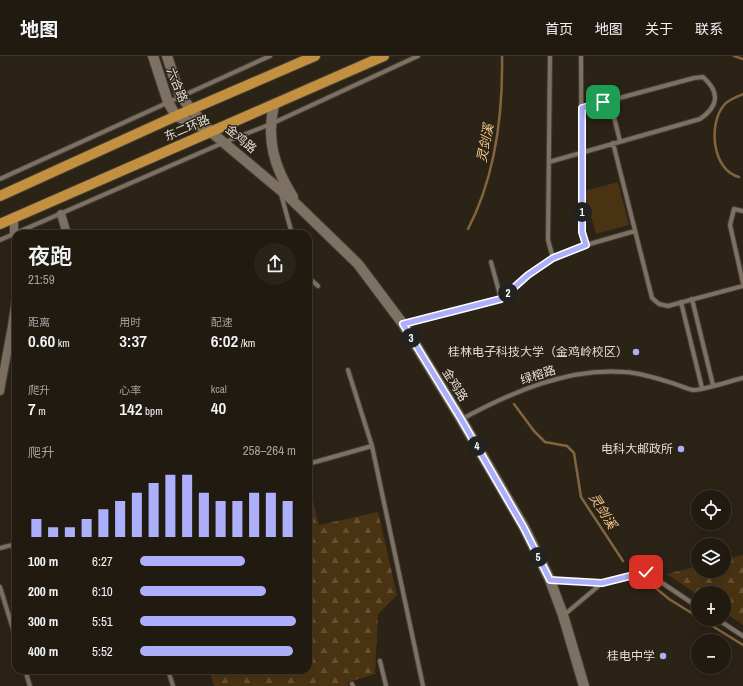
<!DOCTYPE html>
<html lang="zh">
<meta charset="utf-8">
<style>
:root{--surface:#211a11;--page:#29231a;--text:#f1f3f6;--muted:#a2a19f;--line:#3e3831;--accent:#adaffb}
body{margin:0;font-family:"Archivo Narrow","Noto Sans SC",sans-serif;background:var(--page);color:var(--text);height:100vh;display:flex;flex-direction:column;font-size:15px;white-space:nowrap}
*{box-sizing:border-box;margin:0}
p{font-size:13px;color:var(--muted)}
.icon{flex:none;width:22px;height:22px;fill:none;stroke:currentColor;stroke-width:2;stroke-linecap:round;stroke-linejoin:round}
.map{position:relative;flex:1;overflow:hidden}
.sheet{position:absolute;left:12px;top:174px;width:300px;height:444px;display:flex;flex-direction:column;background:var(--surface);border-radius:12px;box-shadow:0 4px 16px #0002,0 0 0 1px var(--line)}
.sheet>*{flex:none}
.tools{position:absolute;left:691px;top:434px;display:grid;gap:8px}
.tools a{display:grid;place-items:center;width:40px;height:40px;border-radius:50%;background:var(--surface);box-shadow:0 4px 16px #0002,0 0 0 1px var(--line);font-size:20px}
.pin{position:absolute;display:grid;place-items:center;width:34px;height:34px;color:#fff;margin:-17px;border-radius:8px;box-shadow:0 2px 6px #0006}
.km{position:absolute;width:20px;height:20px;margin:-10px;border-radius:50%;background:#222;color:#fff;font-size:11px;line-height:20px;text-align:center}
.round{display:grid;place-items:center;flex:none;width:42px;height:42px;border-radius:21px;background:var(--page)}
.overview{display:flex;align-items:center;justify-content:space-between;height:68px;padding:0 16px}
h1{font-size:22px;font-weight:600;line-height:30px}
.metrics{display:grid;grid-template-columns:repeat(3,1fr);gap:6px;height:68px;padding:4px 16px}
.metrics div{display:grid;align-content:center}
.metrics b{font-size:17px;font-weight:600}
.metrics small{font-size:11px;font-weight:400}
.metrics p{font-size:11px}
.chart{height:112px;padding:8px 16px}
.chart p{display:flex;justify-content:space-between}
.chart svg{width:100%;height:72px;margin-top:4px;stroke:var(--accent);stroke-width:6}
ul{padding:0 16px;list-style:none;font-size:13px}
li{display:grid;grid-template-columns:64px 48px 1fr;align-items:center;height:30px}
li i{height:10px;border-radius:5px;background:var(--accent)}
header{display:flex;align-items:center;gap:24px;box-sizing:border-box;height:56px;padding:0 20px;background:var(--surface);border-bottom:1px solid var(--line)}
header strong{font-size:19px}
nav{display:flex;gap:22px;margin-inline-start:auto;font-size:14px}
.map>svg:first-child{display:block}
</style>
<header>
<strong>地图</strong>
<nav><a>首页</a><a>地图</a><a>关于</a><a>联系</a></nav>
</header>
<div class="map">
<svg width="743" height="630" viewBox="0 0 743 630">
<defs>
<pattern id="forest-firs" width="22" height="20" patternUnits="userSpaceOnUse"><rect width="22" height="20" fill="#4a3313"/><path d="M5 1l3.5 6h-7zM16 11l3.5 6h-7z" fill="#645034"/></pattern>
</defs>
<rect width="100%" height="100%" fill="#2c2317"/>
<path fill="#4a3313" d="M 618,126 L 629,169 L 596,178 L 584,135 Z"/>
<path fill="url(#forest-firs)" d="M 308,425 L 319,469 L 378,456 L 397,539 L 378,558 L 375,618 L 348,626 L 348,630 L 214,630 L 209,614 L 308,614 Z
M 743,499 L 743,569 L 724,556 L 724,537 L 698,537 L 698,539 L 667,518 L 698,510 L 698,515 L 724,515 L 724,503 Z"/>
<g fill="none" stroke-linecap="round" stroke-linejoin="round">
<path stroke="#82653f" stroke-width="2.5" d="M 734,0 L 743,3
M 739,121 C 712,114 708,68 724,49 C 728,44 737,41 743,38
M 468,173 C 495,121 503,59 502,0
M 514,348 L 534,375 L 545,386 L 567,390 L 574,397 L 581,441 L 623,505
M 652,529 L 669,543 L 698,561
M 701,563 L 743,589"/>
<g stroke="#463e35" stroke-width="6">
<path id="service" d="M 550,0 L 548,184 L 553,202
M 581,0 L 582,176 L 586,189
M 610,45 L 620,85
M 613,87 L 652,242 L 659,248 L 668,250 L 743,230
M 549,106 L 700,63 C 719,50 720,36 703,21 L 694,22 L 582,52
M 0,123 L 270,0
M 281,138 L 292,178
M 743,155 L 734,153 L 730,169 L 743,227
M 0,184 L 225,86 L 271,68 L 418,0
M 491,206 L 501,243
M 308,221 L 318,230
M 692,243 L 713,329
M 681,246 L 702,332
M 403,268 L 501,243 L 528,219 L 553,202 L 586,189 L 635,175
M 348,314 L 372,390 L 423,630
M 462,363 C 510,337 568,311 625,316 C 642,317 659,323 675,328 C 681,330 687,333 693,334 C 700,335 734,324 743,322
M 308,408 L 372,390
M 0,492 L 16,488
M 551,524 L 602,527 L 646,516 L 698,551
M 0,531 L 16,583
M 564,559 L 602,527
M 717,563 L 743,580
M 380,605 L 386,630
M 25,614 L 30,630
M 168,614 L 173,630
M 352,628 L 353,630"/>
</g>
<g stroke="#463e35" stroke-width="10">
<path id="minor" d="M 61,158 L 67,178
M 14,161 L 14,177 L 16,181
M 0,335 L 12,270 L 16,243"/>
</g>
<g stroke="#463e35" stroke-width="12">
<path id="secondary" d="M 153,0 L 168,46 L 176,60 L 208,74
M 167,0 L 180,40 L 192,54 L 211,76 L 290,142 L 358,208 L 403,268 L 461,363 L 524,471 L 550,524 L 563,559 L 584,630
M 274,49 C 266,83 274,111 293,141"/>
</g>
<g stroke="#463e35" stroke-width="12">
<path id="primary" d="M 0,140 L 176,60 L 315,0
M 0,168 L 384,0"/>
</g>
<use href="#service" stroke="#7d7163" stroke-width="4"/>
<use href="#minor" stroke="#7d7163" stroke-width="8"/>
<use href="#secondary" stroke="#7d7163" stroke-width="10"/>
<use href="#primary" stroke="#c39040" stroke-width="10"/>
</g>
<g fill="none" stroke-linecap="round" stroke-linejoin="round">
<g stroke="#fff" stroke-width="8">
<path id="route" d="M 603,46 L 582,52 L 582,176 L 586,189 L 553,202 L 528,219 L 501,243 L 403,268 L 461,363 L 524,472 L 550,524 L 602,527 L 646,516"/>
</g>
<use href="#route" stroke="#adaffb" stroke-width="5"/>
</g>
<g fill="#adaffb" stroke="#2c2317" stroke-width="1.5">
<circle cx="636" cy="296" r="4"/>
<circle cx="681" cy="393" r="4"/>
<circle cx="663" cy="600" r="4"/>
</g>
<g text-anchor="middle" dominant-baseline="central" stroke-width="3" stroke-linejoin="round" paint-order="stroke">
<g font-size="12" fill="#e3dcd4" stroke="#2c2317">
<text transform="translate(177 29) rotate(68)">六合路</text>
<text transform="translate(187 72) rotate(-23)">东二环路</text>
<text transform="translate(241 83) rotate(40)">金鸡路</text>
<text transform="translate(538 319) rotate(-18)">绿榕路</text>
<text transform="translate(455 329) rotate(58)">金鸡路</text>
</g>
<g font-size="12" fill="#e3dcd4" stroke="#2c2317" text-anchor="end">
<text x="628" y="296">桂林电子科技大学（金鸡岭校区）</text>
<text x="673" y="393">电科大邮政所</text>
<text x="655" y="600">桂电中学</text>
</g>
<g font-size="13" font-style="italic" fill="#faca8d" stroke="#2c2317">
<text transform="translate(485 87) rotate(-79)">灵剑溪</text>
<text transform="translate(603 455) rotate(58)">灵剑溪</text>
</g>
</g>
</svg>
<div class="tools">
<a><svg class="icon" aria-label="locate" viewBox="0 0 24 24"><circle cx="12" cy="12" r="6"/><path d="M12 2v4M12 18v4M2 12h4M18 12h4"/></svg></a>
<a><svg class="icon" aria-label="layers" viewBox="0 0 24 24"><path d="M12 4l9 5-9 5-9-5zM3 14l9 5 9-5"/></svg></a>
<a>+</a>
<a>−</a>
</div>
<div class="pin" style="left:603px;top:46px;background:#1e9e55"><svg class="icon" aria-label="arrive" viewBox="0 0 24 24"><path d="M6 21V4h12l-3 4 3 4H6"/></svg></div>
<div class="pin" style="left:646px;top:516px;background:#d93025"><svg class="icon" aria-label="check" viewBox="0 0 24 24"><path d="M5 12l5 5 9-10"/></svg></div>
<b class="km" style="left:582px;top:156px">1</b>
<b class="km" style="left:508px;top:237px">2</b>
<b class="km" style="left:411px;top:282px">3</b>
<b class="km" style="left:477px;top:390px">4</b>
<b class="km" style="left:538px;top:501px">5</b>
<section class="sheet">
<div class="overview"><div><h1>夜跑</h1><p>21:59</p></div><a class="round"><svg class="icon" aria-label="share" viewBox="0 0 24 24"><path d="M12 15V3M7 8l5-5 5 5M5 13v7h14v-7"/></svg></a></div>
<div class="metrics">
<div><p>距离</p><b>0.60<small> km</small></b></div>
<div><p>用时</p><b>3:37</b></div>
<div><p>配速</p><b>6:02<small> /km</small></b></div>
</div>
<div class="metrics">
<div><p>爬升</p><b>7<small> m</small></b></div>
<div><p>心率</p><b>142<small> bpm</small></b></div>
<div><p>kcal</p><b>40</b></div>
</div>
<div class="chart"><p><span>爬升</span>258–264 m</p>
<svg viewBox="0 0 160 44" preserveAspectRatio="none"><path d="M5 44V33M15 44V38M25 44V38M35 44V33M45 44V27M55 44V22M65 44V17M75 44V11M85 44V6M95 44V6M105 44V17M115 44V22M125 44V22M135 44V17M145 44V17M155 44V22"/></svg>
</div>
<ul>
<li><b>100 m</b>6:27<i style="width:67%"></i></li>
<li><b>200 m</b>6:10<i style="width:81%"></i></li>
<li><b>300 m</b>5:51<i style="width:100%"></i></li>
<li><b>400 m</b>5:52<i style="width:98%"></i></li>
</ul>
</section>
</div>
